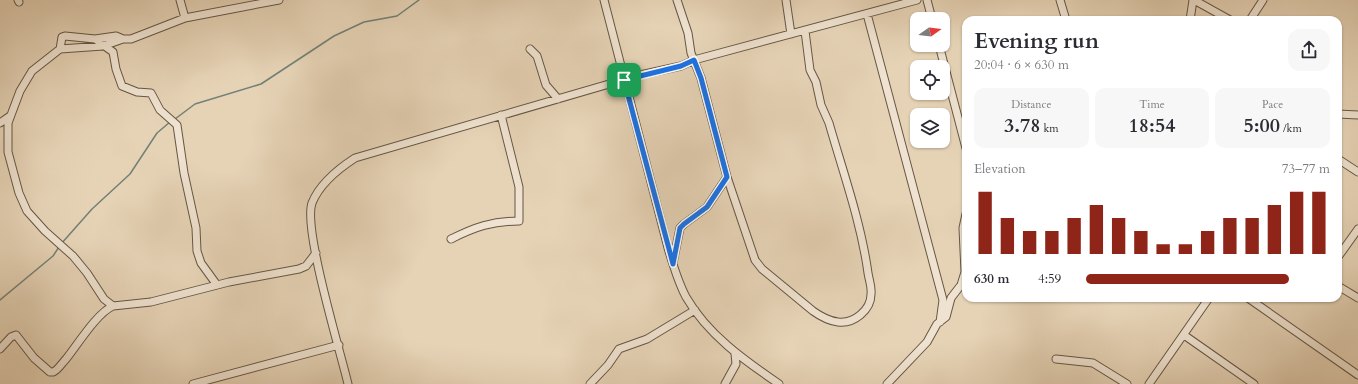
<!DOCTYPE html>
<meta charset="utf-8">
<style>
:root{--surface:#fff;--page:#f7f7f7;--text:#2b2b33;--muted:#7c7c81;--accent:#8f2418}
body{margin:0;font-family:Cardo,serif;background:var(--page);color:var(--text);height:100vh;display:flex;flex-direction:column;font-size:15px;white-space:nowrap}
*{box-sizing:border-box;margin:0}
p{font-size:13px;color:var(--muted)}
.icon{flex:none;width:22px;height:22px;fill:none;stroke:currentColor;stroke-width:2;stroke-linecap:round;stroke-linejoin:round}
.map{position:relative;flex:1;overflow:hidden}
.drawer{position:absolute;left:962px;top:16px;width:380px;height:286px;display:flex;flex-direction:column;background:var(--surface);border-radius:12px;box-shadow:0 1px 3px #0004}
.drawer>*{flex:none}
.needle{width:26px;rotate:76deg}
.fabs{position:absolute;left:910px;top:12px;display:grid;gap:8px}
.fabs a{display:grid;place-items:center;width:40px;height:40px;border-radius:8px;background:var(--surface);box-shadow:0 1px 3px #0004;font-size:20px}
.pin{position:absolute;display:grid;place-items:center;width:34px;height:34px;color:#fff;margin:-17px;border-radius:8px;box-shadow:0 2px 6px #0006}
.round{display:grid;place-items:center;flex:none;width:42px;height:42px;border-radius:12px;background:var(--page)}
.summary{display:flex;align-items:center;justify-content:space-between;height:68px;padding:0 12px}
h1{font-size:22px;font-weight:700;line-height:30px}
.stats{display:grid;grid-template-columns:repeat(3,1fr);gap:6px;height:68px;padding:4px 12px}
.stats div{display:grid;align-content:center;border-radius:10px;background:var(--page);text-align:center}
.stats b{font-size:20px;font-weight:700}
.stats small{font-size:11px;font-weight:400}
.stats p{font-size:11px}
.chart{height:112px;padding:8px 12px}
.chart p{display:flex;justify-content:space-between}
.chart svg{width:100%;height:72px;margin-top:4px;stroke:var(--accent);stroke-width:6}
ul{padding:0 12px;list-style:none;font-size:13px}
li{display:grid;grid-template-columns:64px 48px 1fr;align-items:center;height:30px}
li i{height:10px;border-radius:5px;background:var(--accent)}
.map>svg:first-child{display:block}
</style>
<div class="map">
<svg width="1358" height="384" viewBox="0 0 1358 384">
<rect width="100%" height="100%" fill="#e6d3b6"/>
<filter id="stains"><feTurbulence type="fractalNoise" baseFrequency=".005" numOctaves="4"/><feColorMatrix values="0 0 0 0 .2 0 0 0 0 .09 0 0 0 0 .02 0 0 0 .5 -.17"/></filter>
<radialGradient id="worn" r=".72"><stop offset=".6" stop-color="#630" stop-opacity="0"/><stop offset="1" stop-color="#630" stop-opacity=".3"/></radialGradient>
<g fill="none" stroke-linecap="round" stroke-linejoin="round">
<path stroke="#728077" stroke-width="1.5" d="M 175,119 L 195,104 L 261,84 L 334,36 L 364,22 L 397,16 L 419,0
M 61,244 L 92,209 L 130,174 L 157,133 L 170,122
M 0,300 L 53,256 L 59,247"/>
<g stroke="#655744" stroke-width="9">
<path id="minor" d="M 18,0 L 19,2
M 180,0 L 185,18
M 604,0 L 668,248 C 673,265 678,282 686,297 C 708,335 744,360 779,384
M 677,0 L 688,33 L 691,53 L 701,78 L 727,177 L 755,260 L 762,269 L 813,311 C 820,316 829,321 838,322 C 854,324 871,310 871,294 C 872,287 869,280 868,273 C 861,222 843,172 829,123 L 821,105 L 816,82 L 810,70 L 805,31
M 786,0 L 791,34
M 927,0 L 932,19
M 1060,0 L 1066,20
M 1194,0 L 1230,20
M 867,14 L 943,300 L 940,322
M 1190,20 L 1193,0
M 1250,20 L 1263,0
M 95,39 L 116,36 L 123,39 L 131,39 L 185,18 L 279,0
M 939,45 L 966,148
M 60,49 L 103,46 L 123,39
M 530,49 L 537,56 L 546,85 L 558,99
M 1338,114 L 1358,115
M 0,123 L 10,116
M 1338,159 L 1358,172
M 451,239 C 475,227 492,221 519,221 L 519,187 L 501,115
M 1338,257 L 1358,229
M 673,263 L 680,228 L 684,224 L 707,207 L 727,177
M 1338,286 L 1358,298
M 1248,298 L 1358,375
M 113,306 L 104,299 L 87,273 L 73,256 L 45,231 L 27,211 L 19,193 L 8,152 L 8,123 L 20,91 L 32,71 L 60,49 L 62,37 L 65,36 L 95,39 L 113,52 L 116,69 L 122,86 L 137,92 L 151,93 L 160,110 L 177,125 L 184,173 L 196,228 L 197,251 L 201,263 L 217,285
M 1184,335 L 1254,384
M 0,349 L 11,337 L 16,335 L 34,358 L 50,372 L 53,372 C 58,370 62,363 66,359 C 78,344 97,313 113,306 L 151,302 L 229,282 L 299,269 L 306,266 L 316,253
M 1056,359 L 1093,363 L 1127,384
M 193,384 L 339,345
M 348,384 C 340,350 303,229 312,203 C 320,183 338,169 355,158 L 640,75 L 681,66 L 694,60 L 917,0
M 590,384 L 608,365 L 619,349 L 647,339 L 695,310
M 725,384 L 736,364 L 735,354
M 887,384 L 927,342 L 937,324 L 946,317 L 951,298 L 961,285 L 965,272 L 963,228 L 966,214
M 1149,384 L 1209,298"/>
</g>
<use href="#minor" stroke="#efe2d0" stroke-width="7"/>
</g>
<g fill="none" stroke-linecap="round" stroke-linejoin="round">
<g stroke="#fff" stroke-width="8">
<path id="route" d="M 694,60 L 701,78 L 727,177 L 707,207 L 684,224 L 680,228 L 673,264 L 624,80 L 681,66 Z"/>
</g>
<use href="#route" stroke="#1a73e8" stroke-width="5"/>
</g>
<rect width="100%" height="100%" filter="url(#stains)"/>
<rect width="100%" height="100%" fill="url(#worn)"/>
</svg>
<div class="fabs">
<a><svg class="needle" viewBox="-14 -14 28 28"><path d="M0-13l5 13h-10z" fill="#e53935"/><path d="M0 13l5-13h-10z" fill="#7c7c81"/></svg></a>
<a><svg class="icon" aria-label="locate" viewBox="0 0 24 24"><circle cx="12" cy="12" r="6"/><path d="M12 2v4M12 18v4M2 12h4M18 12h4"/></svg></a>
<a><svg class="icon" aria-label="layers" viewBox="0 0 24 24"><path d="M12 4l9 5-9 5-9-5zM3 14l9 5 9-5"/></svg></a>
</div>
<div class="pin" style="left:624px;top:80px;background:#1e9e55"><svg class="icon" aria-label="arrive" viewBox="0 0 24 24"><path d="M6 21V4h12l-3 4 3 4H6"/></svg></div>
<section class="drawer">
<div class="summary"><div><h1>Evening run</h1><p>20:04 · 6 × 630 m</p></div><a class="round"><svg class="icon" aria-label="share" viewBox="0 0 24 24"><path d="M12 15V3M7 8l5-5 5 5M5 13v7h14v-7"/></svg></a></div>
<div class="stats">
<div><p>Distance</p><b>3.78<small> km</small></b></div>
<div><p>Time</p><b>18:54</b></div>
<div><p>Pace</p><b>5:00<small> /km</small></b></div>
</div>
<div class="chart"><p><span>Elevation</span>73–77 m</p>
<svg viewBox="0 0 160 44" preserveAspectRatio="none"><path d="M5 44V6M15 44V22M25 44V30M35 44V30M45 44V22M55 44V14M65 44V22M75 44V30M85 44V38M95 44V38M105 44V30M115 44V22M125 44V22M135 44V14M145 44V6M155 44V6"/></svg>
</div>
<ul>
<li><b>630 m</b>4:59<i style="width:83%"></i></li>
</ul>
</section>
</div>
